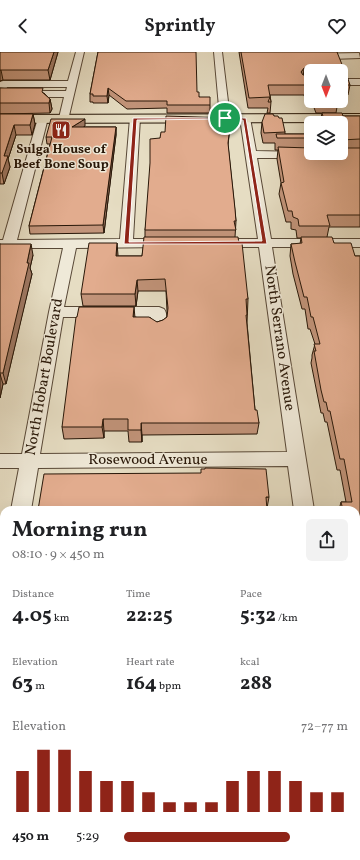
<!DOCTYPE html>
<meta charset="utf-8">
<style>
:root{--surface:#fff;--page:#f2f2f2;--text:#202124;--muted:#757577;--accent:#8f2418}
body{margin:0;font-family:Vollkorn,serif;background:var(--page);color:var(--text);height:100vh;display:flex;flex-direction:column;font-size:15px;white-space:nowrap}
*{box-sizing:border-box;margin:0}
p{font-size:13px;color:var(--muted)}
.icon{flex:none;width:22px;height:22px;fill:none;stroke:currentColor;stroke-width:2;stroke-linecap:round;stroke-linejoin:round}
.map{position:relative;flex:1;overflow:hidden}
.drawer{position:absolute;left:0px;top:454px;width:360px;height:354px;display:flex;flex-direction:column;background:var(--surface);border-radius:12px 12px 0 0;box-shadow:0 4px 16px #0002}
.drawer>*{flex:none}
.needle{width:26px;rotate:180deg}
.controls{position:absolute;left:304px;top:12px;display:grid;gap:8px}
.controls a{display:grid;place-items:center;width:44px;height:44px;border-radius:6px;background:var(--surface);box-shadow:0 4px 16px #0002;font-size:20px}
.pin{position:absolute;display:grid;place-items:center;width:34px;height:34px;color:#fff;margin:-17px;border:2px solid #fff;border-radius:50%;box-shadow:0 1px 4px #0007}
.round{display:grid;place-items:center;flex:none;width:42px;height:42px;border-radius:6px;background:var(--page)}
.summary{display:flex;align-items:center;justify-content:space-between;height:68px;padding:0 12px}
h1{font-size:22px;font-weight:700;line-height:30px}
.metrics{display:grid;grid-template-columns:repeat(3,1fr);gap:6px;height:68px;padding:4px 12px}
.metrics div{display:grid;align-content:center}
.metrics b{font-size:20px;font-weight:700}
.metrics small{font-size:11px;font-weight:400}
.metrics p{font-size:11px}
.chart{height:112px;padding:8px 12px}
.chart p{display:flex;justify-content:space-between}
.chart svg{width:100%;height:72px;margin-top:4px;stroke:var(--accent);stroke-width:6}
ul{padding:0 12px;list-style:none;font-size:13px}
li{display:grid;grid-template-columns:64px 48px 1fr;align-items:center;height:30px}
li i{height:10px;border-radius:5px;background:var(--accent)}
header{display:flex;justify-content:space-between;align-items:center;height:52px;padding:0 12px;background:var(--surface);font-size:18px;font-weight:700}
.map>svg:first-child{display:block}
</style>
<header><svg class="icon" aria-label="back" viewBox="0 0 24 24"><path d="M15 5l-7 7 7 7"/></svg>Sprintly<svg class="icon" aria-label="heart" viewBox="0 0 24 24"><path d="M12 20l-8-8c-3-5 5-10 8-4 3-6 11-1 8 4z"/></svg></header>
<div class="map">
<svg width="360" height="808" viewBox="0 0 360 808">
<rect width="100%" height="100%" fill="#e6ddc3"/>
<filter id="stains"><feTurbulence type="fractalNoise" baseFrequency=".005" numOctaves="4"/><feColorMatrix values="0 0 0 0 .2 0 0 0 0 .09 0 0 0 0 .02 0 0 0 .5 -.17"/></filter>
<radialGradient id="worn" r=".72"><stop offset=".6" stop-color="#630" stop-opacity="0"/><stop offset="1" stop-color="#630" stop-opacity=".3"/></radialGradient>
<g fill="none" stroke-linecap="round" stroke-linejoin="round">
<g stroke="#584837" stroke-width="2">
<path id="minor" d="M 76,0 L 84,0 L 68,68 L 64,69 L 59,66 L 64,45 L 0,45 L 0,30 L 3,29 L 68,29 ZM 7,35 L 67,35 L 66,39 L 6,39 Z
M 214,0 L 222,0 L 230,66 L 225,69 L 220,66 Z
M 293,0 L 301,0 L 303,2 L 359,1 L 360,6 L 301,8 L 295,5 Z
M 341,27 L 360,27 L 360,33 L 341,33 Z
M 43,63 L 48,66 L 17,188 L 120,187 L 130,66 L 135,63 L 140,66 L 133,187 L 167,187 L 172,188 L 174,191 L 172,194 L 167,195 L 76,196 L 64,255 L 159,255 L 164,257 C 168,262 167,273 163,278 L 158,280 L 153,278 L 150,275 L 151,265 L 63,265 L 40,402 L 287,400 L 259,195 L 217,195 L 212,194 L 210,191 L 212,188 L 217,187 L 258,187 L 240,66 L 241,64 L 245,63 L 250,66 L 256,99 L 301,100 L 305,101 L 307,103 L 305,105 L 301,106 L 257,106 L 271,187 L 360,187 L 360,195 L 272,195 L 314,458 L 294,458 L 288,414 L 38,416 L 31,458 L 11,458 L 19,416 L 0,416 L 0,402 L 22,402 L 49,260 L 63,196 L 0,196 L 0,188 L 3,188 L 38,66 Z
M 4,549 L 4,591 L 0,592 L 0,551 Z
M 356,647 L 360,647 L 360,671 L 356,671 Z
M 0,656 L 4,656 L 4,680 L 0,680 Z
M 356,789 L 360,790 L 360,808 L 343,808 L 343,804 L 356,804 Z"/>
</g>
<g stroke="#281708" stroke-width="2">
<path id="major" d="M 360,62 L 360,70 L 0,71 L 0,63 Z"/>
</g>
<use href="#minor" fill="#efe9d8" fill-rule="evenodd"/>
<use href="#major" fill="#e6ddc3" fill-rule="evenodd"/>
</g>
<path fill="#c2947a" stroke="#281708" d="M 0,0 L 58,0 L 50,28 L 3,28 L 0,29 Z
M 98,0 L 197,40 L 199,45 L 210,53 L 210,61 L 167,61 L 167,56 L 127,57 L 109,43 L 108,51 L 93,51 L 93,50 L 90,50 L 90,42 Z
M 239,0 L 337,0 L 342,23 L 350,33 L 348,43 L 341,43 L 341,19 L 311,19 L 311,49 L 338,49 L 336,61 L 316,61 L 313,53 L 307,53 L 304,43 L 270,43 L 271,50 L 270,61 L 267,61 L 268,56 L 248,56 Z
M 0,36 L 44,41 L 50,47 L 52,57 L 50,61 L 0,62 Z
M 322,61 L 343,64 L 360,64 L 360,175 L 329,175 L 327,185 L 334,191 L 355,204 L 360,204 L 360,536 L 356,515 L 356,458 L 339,458 L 341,450 L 346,450 L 340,418 L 337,418 L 327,370 L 325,370 L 323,361 L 321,361 L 311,311 L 312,306 L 312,303 L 315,292 L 310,277 L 308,277 L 305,257 L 302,257 L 293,222 L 290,204 L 291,192 L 300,192 L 301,186 L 297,186 L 296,178 L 291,177 L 291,170 L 286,170 L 279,142 L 281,131 L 277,107 L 278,98 L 275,98 L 275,91 L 263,91 L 261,81 L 262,70 L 274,64 L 279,66 L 285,80 L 285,82 L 311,82 L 311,101 L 341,101 L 341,71 L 320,71 Z
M 0,62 L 33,62 L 35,72 L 32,83 L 16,83 L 8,107 L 10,115 L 4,132 L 0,132 Z
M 231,66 L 228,93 L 236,169 L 235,185 L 248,247 L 247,271 L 255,358 L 259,371 L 257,382 L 142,383 L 142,390 L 129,390 L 128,379 L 104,379 L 104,386 L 64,387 L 62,375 L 135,265 L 157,270 L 163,268 L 167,265 L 167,259 L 166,239 L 138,239 L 136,254 L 83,254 L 81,242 L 118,204 L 142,204 L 145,185 L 145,178 L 160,86 L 165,80 Z
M 85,74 L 84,75 L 116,75 L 116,83 L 104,181 L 30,182 L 29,174 L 50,92 L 47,92 L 46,85 Z
M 0,192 L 33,203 L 30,216 L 32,222 L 22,263 L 6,332 L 3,332 L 0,346 Z
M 269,445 L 267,456 L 38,458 Z"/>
<path fill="#9e7863" stroke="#281708" d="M 54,0 L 58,0 L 50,28 L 48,18 Z
M 343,15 L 341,26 L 341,17 Z
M 304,16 L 303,27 L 301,20 Z
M 0,18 L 1,18 L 3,28 L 0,29 Z
M 108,36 L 109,43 L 108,51 L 107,44 Z
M 50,47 L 52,57 L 50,61 L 49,51 Z
M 33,62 L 35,72 L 32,83 L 30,73 Z
M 85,67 L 85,74 L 73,83 L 72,75 Z
M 14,73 L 16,83 L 8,107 L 10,115 L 4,132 L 2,121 L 4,104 Z
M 116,75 L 116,83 L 104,181 L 103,173 Z
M 117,191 L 118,203 L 117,215 L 116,204 Z
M 31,192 L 33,203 L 30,216 L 32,222 L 6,332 L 3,321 Z
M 137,228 L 138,239 L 136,254 L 135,242 Z
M 134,255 L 135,266 L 133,265 Z
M 0,322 L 3,332 L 0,346 Z
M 103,367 L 104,379 L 104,386 L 102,375 Z
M 141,371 L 142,383 L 142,390 L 141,378 Z
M 81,804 L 85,804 L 85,808 L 81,808 Z"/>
<path fill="#e2ac8e" stroke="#281708" d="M 0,0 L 54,0 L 48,18 L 0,18 Z
M 98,0 L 196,0 L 197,40 L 199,40 L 199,45 L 210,45 L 210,53 L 167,53 L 167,49 L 126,49 L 108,36 L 107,44 L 93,44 L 93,42 L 90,42 Z
M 241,0 L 337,0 L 343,15 L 341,17 L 341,23 L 347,24 L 350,33 L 341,33 L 341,19 L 314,19 L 314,16 L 304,16 L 301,20 L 303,23 L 311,23 L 311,42 L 309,42 L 306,33 L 268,33 L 271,50 L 268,50 L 270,45 L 249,46 Z
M 0,36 L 43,36 L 42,40 L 50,47 L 49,51 L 0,51 Z
M 317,49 L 338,49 L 338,50 L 318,50 Z
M 322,61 L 342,61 L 343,64 L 360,64 L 360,87 L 341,88 L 341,71 L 325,71 Z
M 0,62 L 33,62 L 30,73 L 14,73 L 4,104 L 8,104 L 2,121 L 0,121 Z
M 265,62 L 273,62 L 274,64 L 278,64 L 279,66 L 282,66 L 285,80 L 264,81 L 262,70 Z
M 166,64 L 231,66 L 228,91 L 235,157 L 236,169 L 234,169 L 236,178 L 145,178 L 150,111 L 150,87 L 160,86 L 161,80 L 165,80 Z
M 51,67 L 85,67 L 72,75 L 116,75 L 103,173 L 29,174 L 52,85 L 46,85 Z
M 276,82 L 311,82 L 311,86 L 277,86 Z
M 278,95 L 311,96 L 311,101 L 341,101 L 341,96 L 360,96 L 360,163 L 327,163 L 330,174 L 299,174 L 298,167 L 293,165 L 292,159 L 288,159 L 281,131 L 284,130 Z
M 144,185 L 238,185 L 239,191 L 242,191 L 248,247 L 246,247 L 247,263 L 246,263 L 255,358 L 257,358 L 259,371 L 141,371 L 141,378 L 128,378 L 128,367 L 103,367 L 102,375 L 62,375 L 76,265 L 77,265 L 79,255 L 134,255 L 133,265 L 149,265 L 157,270 L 163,268 L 167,265 L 168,256 L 165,227 L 137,228 L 135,242 L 81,242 L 89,191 L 117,191 L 116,204 L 142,204 Z
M 301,185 L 332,185 L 334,191 L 351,191 L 355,204 L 360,204 L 360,504 L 356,484 L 356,458 L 343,458 L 341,450 L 352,450 L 344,407 L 340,407 L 330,359 L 328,359 L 326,350 L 324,350 L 321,338 L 314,299 L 316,299 L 314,292 L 320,292 L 313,265 L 311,265 L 307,245 L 304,245 L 295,210 L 291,192 L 302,191 Z
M 0,192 L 31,192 L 27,211 L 29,211 L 3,321 L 0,321 Z
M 205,416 L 266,417 L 269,445 L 266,445 L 267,458 L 38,458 L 44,422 L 201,421 L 201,417 L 205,417 Z
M 4,779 L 4,804 L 81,804 L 81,808 L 0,808 Z
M 130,804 L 152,804 L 152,808 L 130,808 Z
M 196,804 L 296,804 L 296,808 L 196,808 Z"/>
<path fill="#8f2418" stroke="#fff" fill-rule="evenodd" d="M 133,66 L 246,66 L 267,192 L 124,192 ZM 225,67 L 243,68 L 262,189 L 129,190 L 137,68 Z"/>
<defs>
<g id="restaurant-square" transform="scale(1)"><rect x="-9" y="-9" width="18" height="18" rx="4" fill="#8f2418" stroke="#efe9d8"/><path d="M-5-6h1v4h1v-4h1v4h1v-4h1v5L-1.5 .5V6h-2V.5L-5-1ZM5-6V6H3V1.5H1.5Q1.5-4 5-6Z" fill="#fff"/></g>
</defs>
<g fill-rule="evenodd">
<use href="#restaurant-square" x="61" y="78"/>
</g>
<g text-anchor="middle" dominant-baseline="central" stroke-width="3" stroke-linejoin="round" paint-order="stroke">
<g font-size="13" font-weight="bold" fill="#281708" stroke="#efe9d8">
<text x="61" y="98">Sulga House of<tspan x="61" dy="15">Beef Bone Soup</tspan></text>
</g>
<g font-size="15" fill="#281708" stroke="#efe9d8">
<text transform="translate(279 286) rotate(82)">North Serrano Avenue</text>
<text transform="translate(45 325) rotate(-80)">North Hobart Boulevard</text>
<text x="148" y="408">Rosewood Avenue</text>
</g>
</g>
<rect width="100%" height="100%" filter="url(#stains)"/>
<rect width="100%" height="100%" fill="url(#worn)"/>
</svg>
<div class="controls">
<a><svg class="needle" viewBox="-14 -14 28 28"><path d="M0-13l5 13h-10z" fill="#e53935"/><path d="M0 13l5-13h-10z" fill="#757577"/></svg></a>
<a><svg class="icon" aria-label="layers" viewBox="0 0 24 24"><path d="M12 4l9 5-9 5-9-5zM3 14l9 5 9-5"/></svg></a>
</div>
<div class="pin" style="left:225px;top:66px;background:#1e9e55"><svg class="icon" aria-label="arrive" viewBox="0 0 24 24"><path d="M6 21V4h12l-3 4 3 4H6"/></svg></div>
<section class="drawer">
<div class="summary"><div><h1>Morning run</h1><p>08:10 · 9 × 450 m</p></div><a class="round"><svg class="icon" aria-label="share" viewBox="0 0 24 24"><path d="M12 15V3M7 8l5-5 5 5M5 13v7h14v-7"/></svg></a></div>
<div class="metrics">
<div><p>Distance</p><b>4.05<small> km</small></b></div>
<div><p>Time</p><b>22:25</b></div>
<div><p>Pace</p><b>5:32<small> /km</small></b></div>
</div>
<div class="metrics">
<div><p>Elevation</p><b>63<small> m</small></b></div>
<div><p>Heart rate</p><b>164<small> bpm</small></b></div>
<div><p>kcal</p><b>288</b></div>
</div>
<div class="chart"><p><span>Elevation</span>72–77 m</p>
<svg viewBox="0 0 160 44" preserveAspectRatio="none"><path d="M5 44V19M15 44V6M25 44V6M35 44V19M45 44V25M55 44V25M65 44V32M75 44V38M85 44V38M95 44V38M105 44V25M115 44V19M125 44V19M135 44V25M145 44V32M155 44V32"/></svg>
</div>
<ul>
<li><b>450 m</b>5:29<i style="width:74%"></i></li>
</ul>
</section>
</div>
